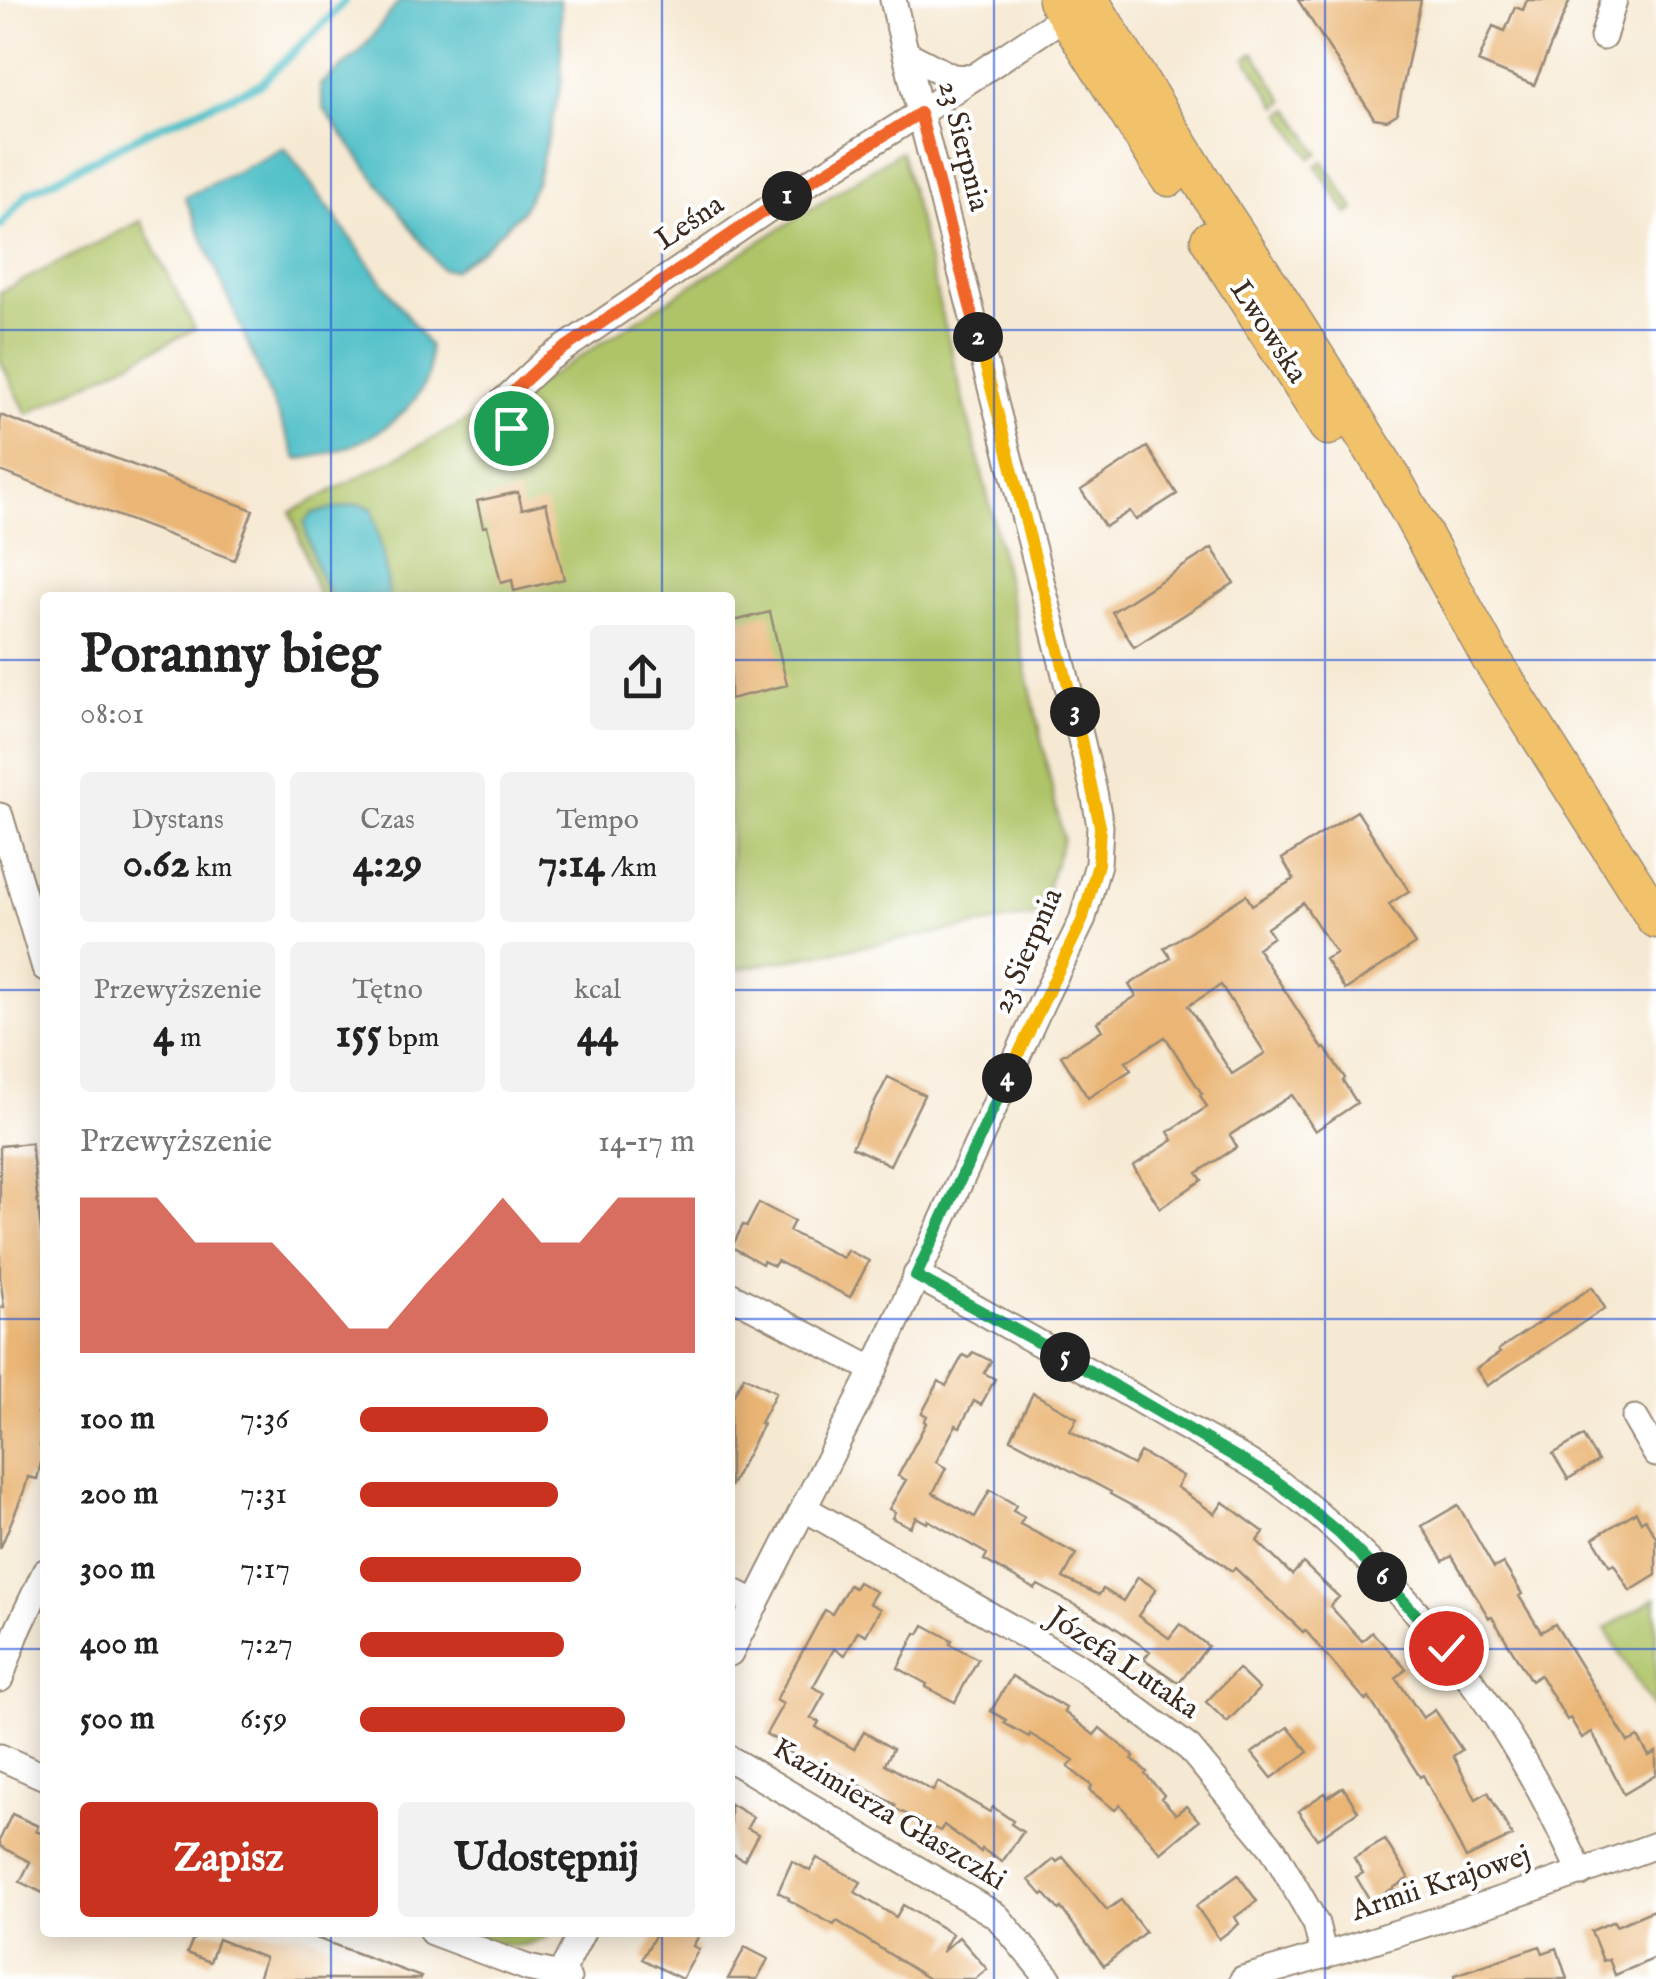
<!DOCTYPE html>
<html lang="pl">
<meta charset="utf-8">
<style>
:root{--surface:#fff;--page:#f2f2f2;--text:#222;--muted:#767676;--accent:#c8321e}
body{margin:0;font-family:"IM FELL English",serif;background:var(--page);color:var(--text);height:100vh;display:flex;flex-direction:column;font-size:38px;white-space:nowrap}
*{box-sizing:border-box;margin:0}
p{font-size:32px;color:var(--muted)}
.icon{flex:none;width:55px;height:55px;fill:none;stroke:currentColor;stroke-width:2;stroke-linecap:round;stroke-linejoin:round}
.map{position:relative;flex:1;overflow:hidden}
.sheet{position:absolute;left:40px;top:592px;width:695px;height:1345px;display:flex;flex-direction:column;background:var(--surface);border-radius:10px;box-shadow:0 5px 25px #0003}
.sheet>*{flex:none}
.pin{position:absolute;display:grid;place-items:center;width:85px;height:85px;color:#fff;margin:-42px;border:5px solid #fff;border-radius:50%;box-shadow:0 2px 10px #0007}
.km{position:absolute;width:50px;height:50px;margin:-25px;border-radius:50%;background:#222;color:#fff;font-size:28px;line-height:50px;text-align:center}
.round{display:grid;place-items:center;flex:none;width:105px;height:105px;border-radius:10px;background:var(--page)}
.head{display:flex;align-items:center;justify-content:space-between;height:170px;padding:0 40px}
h1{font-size:55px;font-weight:700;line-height:75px}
.figures{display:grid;grid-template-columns:repeat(3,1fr);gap:15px;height:170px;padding:10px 40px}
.figures div{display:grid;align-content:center;border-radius:10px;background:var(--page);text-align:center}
.figures b{font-size:42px;font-weight:700}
.figures small{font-size:28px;font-weight:400}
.figures p{font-size:28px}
.chart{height:280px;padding:20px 40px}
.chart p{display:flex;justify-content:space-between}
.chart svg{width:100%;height:180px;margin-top:10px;fill:var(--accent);opacity:.7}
.primary-button{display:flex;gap:20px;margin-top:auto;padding:20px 40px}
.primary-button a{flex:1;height:115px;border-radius:10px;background:var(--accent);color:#fff;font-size:40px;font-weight:700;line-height:115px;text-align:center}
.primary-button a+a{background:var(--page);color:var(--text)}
ul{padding:0 40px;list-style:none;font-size:32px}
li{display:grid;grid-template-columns:160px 120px 1fr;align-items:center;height:75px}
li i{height:25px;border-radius:12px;background:var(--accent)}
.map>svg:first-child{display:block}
</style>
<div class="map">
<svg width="1656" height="1979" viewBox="0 0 1656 1979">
<rect width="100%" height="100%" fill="#fff"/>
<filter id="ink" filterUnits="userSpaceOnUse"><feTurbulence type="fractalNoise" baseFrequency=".01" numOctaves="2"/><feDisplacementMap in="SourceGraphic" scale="20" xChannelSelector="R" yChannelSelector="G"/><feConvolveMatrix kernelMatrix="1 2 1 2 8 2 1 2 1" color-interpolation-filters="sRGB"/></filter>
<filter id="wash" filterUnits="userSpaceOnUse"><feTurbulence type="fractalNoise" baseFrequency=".0048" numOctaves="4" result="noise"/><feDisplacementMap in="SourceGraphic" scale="40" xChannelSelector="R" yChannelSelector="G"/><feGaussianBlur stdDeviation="2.25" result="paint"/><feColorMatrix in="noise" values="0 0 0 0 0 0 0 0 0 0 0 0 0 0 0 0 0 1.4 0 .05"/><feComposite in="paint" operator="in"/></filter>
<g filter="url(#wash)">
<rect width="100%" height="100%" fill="#f6e9d3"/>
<path fill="#afc468" stroke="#757743" stroke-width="2.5" d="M 1254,53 L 1285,102 L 1278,107 L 1246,58 Z
M 1290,109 L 1319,153 L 1311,158 L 1282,114 Z
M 901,151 L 991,509 L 1063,839 L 1038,915 L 730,970 L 730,598 L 319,597 L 291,512 L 536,385 Z
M 1323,161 L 1355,210 L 1348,214 L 1316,166 Z
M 141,221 L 195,329 L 27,414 L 0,360 L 0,292 Z
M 1656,1598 L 1656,1713 L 1605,1629 Z
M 466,1933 L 553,1933 C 520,1954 499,1945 466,1933 Z"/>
<path fill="#54c1c9" stroke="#487674" stroke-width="2.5" d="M 400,0 L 560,0 L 562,81 L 536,183 L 521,212 L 484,248 L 453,270 L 441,269 L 324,109 L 320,85 L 360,52 Z
M 285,148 L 429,346 C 429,356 430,368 427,378 C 406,427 347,454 297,459 L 185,197 Z
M 360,504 L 372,508 L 385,565 L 389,597 L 332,597 C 317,575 310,549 304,523 L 313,513 Z"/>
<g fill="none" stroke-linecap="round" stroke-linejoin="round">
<path stroke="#54c1c9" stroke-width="8" d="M 0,226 L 28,193 L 149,131 L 260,84 L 330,17 L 345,0"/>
</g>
<g id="blocks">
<path fill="#eab574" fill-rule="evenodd" d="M 1298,0 L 1421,0 L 1397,114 L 1387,120 L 1374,118 Z
M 1527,0 L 1570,0 L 1534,85 L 1478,62 L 1493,26 L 1505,31 L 1515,7 L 1523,10 Z
M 0,415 L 253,510 L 234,560 L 0,471 Z
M 1147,447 L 1177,494 L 1136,520 L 1130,511 L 1105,527 L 1081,490 Z
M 518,492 L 522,509 L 546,503 L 564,579 L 514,591 L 512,580 L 501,583 L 487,526 L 483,527 L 477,501 Z
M 1212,548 L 1234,583 L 1134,647 L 1112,612 Z
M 770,612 L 787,685 L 730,699 L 730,622 Z
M 1357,811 L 1409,891 L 1389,904 L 1415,944 L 1345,990 L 1325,959 L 1336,953 L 1303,903 L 1267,928 L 1273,937 L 1257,948 L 1323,1049 L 1325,1048 L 1345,1078 L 1343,1081 L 1357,1103 L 1315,1131 L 1292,1095 L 1230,1135 L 1237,1147 L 1197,1173 L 1202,1180 L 1160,1208 L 1133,1166 L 1173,1140 L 1168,1132 L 1207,1107 L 1200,1095 L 1202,1094 L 1168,1041 L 1165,1037 L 1126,1062 L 1131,1070 L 1088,1098 L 1061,1056 L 1102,1030 L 1097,1022 L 1136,996 L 1129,985 L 1171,958 L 1164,948 L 1246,895 L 1252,905 L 1294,879 L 1282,859 ZM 1221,985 L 1265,1053 L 1232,1074 L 1188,1006 Z
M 888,1077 L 924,1095 L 890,1165 L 852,1147 Z
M 31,1143 L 42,1239 L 45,1239 L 45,1385 L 37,1413 L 45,1415 L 40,1446 L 45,1447 L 37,1479 L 28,1477 L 24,1491 L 0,1549 L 0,1307 L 4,1307 L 0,1276 L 0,1146 Z
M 759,1203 L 794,1221 L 789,1231 L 843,1258 L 847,1250 L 869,1261 L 850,1297 L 777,1261 L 774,1266 L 763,1261 L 762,1264 L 732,1247 L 743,1225 L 747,1226 Z
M 1592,1287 L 1605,1308 L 1487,1386 L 1476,1369 L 1500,1353 L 1498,1350 Z
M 973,1352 L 991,1361 L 984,1373 L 995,1379 L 981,1405 L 974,1401 L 960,1427 L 956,1425 L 936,1462 L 946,1468 L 933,1493 L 975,1517 L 990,1490 L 1016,1505 L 1013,1511 L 1024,1517 L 1020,1524 L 1076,1554 L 1063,1578 L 1099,1595 L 1103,1589 L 1123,1601 L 1138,1577 L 1156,1589 L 1138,1616 L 1169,1638 L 1180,1624 L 1208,1646 L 1179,1683 L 1144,1659 L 1150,1651 L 1105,1621 L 1038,1585 L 1035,1589 L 984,1560 L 987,1554 L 928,1520 L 927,1523 L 916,1517 L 910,1527 L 892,1518 L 895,1512 L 889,1509 L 906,1480 L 898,1476 L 926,1423 L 924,1421 L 927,1416 L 922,1413 L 939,1381 L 946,1386 L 963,1355 L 969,1358 Z
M 744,1376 L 776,1392 L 760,1423 L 763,1424 L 730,1487 L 730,1402 Z
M 1033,1393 L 1077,1418 L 1070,1431 L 1133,1465 L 1140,1452 L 1183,1476 L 1177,1487 L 1215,1514 L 1223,1502 L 1264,1532 L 1257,1541 L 1292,1575 L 1303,1563 L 1339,1597 L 1330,1606 L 1362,1641 L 1372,1632 L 1406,1669 L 1396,1678 L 1423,1718 L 1435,1710 L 1462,1750 L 1453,1756 L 1476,1799 L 1488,1792 L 1512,1836 L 1466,1858 L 1423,1775 L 1420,1777 L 1369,1698 L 1366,1701 L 1305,1630 L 1303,1632 L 1235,1568 L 1232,1571 L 1173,1528 L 1110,1494 L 1111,1492 L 1011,1439 Z
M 1583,1436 L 1598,1461 L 1568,1479 L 1553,1454 Z
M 1458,1505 L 1494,1568 L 1503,1563 L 1522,1594 L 1519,1596 L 1541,1632 L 1555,1624 L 1628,1742 L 1638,1737 L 1649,1756 L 1656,1752 L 1656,1775 L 1624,1794 L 1592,1732 L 1582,1738 L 1570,1718 L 1567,1720 L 1540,1675 L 1531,1681 L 1492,1617 L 1489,1618 L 1452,1556 L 1443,1561 L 1422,1526 Z
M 1636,1512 L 1641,1522 L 1645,1519 L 1656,1537 L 1656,1575 L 1630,1591 L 1614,1564 L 1610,1566 L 1593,1538 Z
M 858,1582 L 876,1592 L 869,1603 L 880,1609 L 866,1635 L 858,1631 L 845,1655 L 834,1649 L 813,1687 L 825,1693 L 811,1718 L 819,1722 L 816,1727 L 854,1749 L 864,1732 L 893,1749 L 885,1764 L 933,1791 L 938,1782 L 990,1812 L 993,1807 L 1013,1821 L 1011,1824 L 1023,1832 L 1002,1862 L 982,1849 L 981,1852 L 944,1825 L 940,1831 L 894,1808 L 896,1805 L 818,1762 L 815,1767 L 778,1746 L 780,1742 L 766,1734 L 783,1704 L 776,1700 L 825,1610 L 832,1614 L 849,1585 L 854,1588 Z
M 924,1625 L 952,1640 L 950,1644 L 978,1659 L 955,1702 L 926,1687 L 927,1684 L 898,1668 L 916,1633 L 919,1634 Z
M 1238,1669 L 1259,1689 L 1227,1722 L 1206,1702 Z
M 1012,1676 L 1066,1708 L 1064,1712 L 1094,1735 L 1100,1728 L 1134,1756 L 1132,1759 L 1147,1772 L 1145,1774 L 1164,1795 L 1161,1798 L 1176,1814 L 1186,1806 L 1199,1821 L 1161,1853 L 1120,1805 L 1115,1810 L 1089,1790 L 1092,1786 L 1068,1767 L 1074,1760 L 1030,1734 L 1029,1737 L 1004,1723 L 1006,1720 L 991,1711 Z
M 1288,1727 L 1308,1752 L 1272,1778 L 1252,1753 Z
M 1343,1787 L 1358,1811 L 1317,1839 L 1298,1811 L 1325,1793 L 1328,1797 Z
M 730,1804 L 753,1817 L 747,1828 L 758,1834 L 744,1860 L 733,1854 L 730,1860 Z
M 12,1814 L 38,1826 L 36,1831 L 43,1834 L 45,1831 L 45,1894 L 20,1882 L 30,1862 L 0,1846 L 0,1839 Z
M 1385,1840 L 1409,1878 L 1371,1902 L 1356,1877 L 1363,1873 L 1354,1858 Z
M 1063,1857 L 1107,1910 L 1121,1900 L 1145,1932 L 1104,1966 L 1061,1908 L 1059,1910 L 1044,1893 L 1042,1895 L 1029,1880 L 1054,1859 L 1057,1862 Z
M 817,1858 L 861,1882 L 855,1892 L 896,1917 L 903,1905 L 952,1934 L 942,1952 L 959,1937 L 987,1969 L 975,1979 L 929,1979 L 837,1921 L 834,1925 L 788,1900 L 789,1898 L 778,1892 L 792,1861 L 810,1871 Z
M 1238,1875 L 1257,1901 L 1235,1917 L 1239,1924 L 1219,1939 L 1196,1906 Z
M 1656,1909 L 1656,1958 L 1615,1975 L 1609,1959 L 1603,1961 L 1591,1931 L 1614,1921 L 1616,1926 Z
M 196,1932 L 300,1932 L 421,1977 L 420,1979 L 258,1979 L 265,1958 L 218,1939 L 210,1962 L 187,1953 Z
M 657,1932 L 701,1932 L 693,1946 L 699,1949 L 682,1979 L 642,1959 Z
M 1540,1946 L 1543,1953 L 1557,1948 L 1567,1979 L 1455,1979 L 1455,1975 Z
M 745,1947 L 768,1959 L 757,1979 L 728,1979 Z"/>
</g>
</g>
<g filter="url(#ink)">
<use href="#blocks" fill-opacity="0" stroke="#988a78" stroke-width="2.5"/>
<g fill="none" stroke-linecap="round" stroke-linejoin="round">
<g stroke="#988a78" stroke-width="29">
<path id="minor" d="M 1603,37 L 1614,0
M 907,54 L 952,77 L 972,78
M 528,428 L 511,427 L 501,424 L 497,415 L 499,405 L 547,360 L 783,199 L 920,113 L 1067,15
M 0,816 L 45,968
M 916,1275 C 1002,1323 1089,1370 1173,1420 C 1208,1440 1246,1458 1278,1482 C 1381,1560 1471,1665 1533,1778 C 1551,1809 1565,1841 1581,1873
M 730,1295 L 874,1370
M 1635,1418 L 1656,1454
M 804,1508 L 1083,1669 L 1189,1748 L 1273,1849 L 1316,1924 L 1324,1956
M 730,1590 L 756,1603
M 730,1653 L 874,1370 L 1043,1000 L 1082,921 L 1098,864 L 1100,826 L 1094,792 L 1062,662 L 920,113 L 893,0
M 0,1679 L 16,1634 L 45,1572
M 0,1757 L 45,1777
M 730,1759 L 997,1916 L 1049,1979
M 432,1932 L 528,1968 L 560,1975 L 568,1979
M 558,1979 L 582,1932
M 1243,1979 C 1382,1939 1521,1895 1656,1845"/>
</g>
<g stroke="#988a78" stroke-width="41">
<path id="primary" d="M 1057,0 L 1169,177
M 1089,0 L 1214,201 L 1276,295 L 1393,480 L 1490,657 L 1656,919
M 1210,240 L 1328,426"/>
</g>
<use href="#minor" stroke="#fff" stroke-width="25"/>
<use href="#primary" stroke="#f2c26a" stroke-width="38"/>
</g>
</g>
<g fill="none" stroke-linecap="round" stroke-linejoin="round" filter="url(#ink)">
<g stroke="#fff" stroke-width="20">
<path id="split-1" d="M 511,428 L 501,424 L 496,416 L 499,405 L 547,360 L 787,196"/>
</g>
<g stroke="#fff" stroke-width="20">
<path id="split-2" d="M 787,196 L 920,113 L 978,337"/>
</g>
<g stroke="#fff" stroke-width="20">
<path id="split-3" d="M 978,337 L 1075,712"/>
</g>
<g stroke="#fff" stroke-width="20">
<path id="split-4" d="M 1007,1078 L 1082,921 L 1098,864 L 1100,826 L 1075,712"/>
</g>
<g stroke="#fff" stroke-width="20">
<path id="split-5" d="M 1007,1078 L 916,1276 L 1065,1357"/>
</g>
<g stroke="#fff" stroke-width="20">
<path id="split-6" d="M 1065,1357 L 1275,1480 L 1340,1534 L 1382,1577"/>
</g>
<g stroke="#fff" stroke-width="20">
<path id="split-7" d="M 1382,1577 L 1446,1648"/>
</g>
<use href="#split-1" stroke="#f0652b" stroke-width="12"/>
<use href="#split-2" stroke="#f0652b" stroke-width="12"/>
<use href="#split-3" stroke="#f5b400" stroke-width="12"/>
<use href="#split-4" stroke="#f5b400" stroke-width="12"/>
<use href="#split-5" stroke="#22a559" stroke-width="12"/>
<use href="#split-6" stroke="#22a559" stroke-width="12"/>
<use href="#split-7" stroke="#22a559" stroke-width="12"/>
</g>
<path fill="none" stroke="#1d4ed8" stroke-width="2.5" stroke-opacity="0.55" d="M 331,0 L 331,598M 662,0 L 662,598M 994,0 L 994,1979M 1325,0 L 1325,1979M 0,330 L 1656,330M 0,660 L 45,660M 730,660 L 1656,660M 0,990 L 45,990M 730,990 L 1656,990M 0,1319 L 45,1319M 730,1319 L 1656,1319M 0,1649 L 45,1649M 730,1649 L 1656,1649M 331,1932 L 331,1979M 662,1932 L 662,1979"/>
<g text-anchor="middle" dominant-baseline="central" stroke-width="8" stroke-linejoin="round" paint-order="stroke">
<g font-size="30" fill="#3b2a1e" stroke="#fff">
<text transform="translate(963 146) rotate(76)">23 Sierpnia</text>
<text transform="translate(690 223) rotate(-34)">Leśna</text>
<text transform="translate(1268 332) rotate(57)">Lwowska</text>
<text transform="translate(1028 951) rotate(-66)">23 Sierpnia</text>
<text transform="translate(1123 1664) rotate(34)">Józefa Lutaka</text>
<text transform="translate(889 1815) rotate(31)">Kazimierza Głaszczki</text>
<text transform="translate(1441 1884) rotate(-18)">Armii Krajowej</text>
</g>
</g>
</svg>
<div class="pin" style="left:511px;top:428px;background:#1e9e55"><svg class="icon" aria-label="arrive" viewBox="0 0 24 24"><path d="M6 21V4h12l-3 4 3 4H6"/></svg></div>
<div class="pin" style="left:1446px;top:1648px;background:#d93025"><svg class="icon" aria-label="check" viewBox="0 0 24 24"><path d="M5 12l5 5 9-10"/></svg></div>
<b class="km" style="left:787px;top:196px">1</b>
<b class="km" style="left:978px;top:337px">2</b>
<b class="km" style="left:1075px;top:712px">3</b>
<b class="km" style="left:1007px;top:1078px">4</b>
<b class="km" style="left:1065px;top:1357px">5</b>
<b class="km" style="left:1382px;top:1577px">6</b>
<section class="sheet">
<div class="head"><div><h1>Poranny bieg</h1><p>08:01</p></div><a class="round"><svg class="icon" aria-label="share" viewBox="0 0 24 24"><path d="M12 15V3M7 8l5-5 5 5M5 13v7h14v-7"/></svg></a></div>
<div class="figures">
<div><p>Dystans</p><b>0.62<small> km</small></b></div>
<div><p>Czas</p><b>4:29</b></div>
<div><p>Tempo</p><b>7:14<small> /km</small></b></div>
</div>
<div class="figures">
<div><p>Przewyższenie</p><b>4<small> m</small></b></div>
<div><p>Tętno</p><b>155<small> bpm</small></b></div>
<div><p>kcal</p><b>44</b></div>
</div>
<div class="chart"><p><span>Przewyższenie</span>14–17 m</p>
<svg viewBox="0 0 160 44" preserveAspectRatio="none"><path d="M0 44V6L10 6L20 6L30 17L40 17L50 17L60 27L70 38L80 38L90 27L100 17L110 6L120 17L130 17L140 6L150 6L160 6V44z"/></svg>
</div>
<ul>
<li><b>100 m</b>7:36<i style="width:56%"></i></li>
<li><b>200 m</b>7:31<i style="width:59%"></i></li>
<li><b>300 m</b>7:17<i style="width:66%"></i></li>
<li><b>400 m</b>7:27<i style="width:61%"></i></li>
<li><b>500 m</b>6:59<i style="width:79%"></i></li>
</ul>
<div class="primary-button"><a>Zapisz</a><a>Udostępnij</a></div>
</section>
</div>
